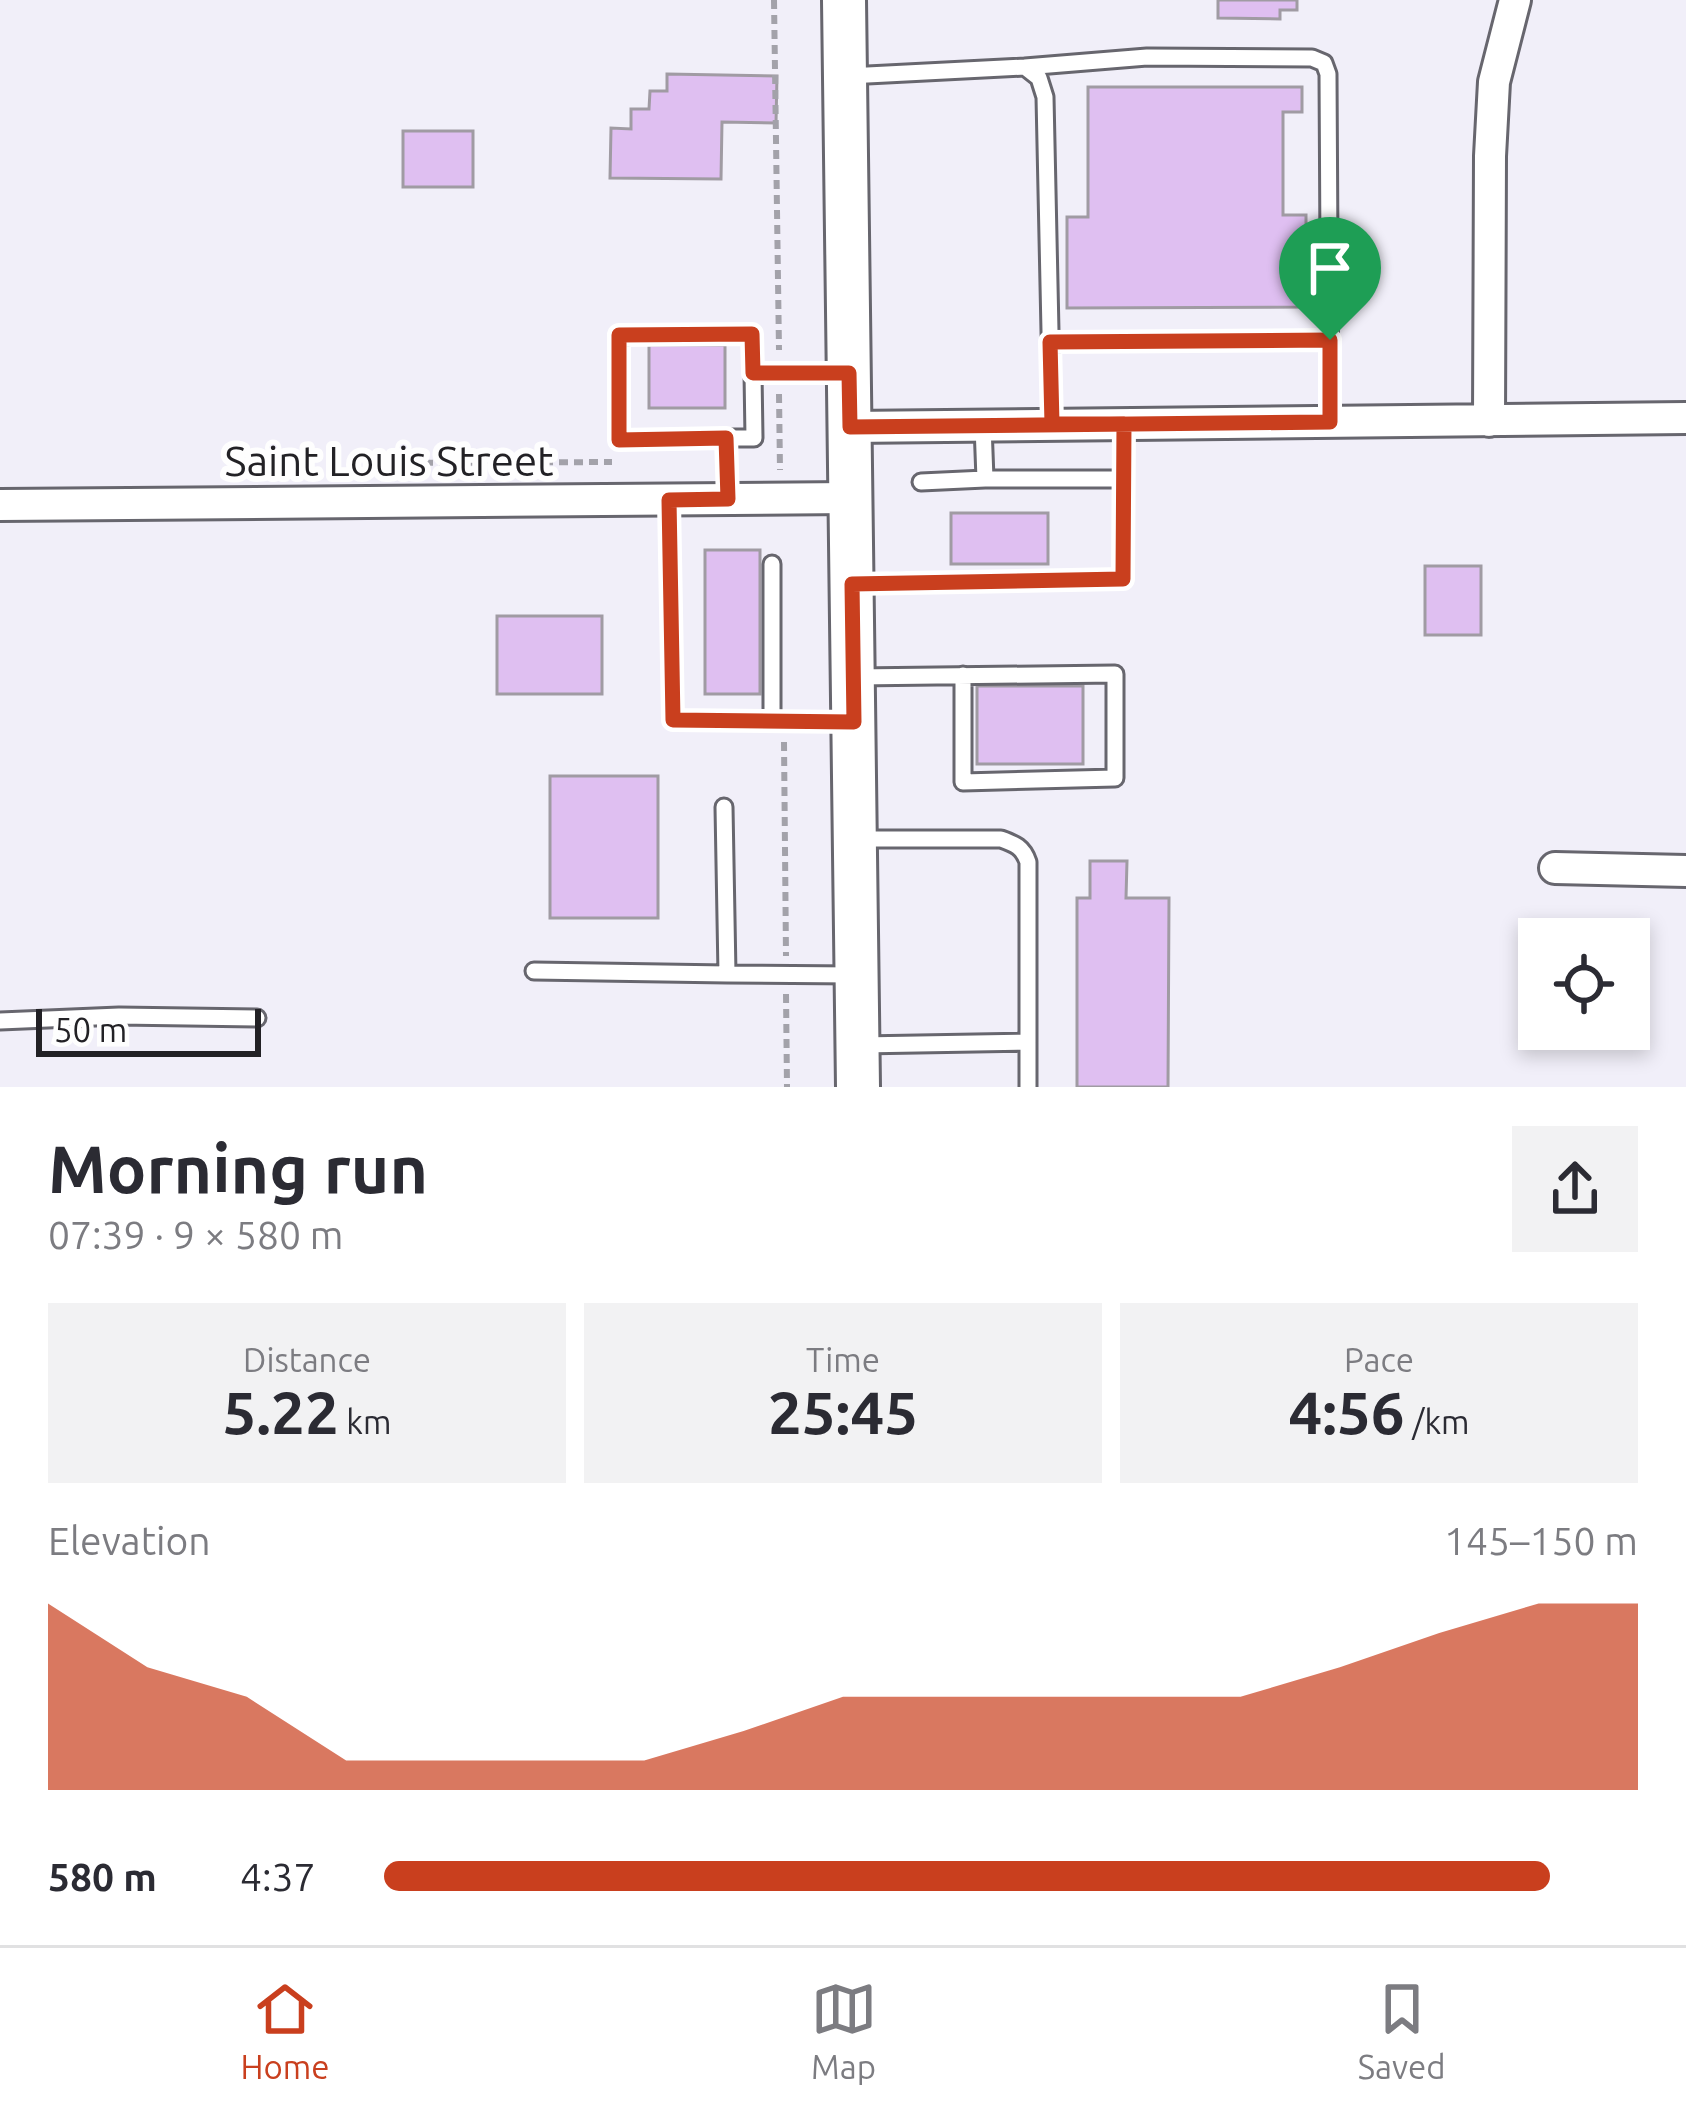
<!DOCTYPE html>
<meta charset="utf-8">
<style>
:root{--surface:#fff;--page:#f2f2f3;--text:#2b2b33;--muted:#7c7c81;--line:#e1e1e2;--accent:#c93f1e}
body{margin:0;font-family:Ubuntu,sans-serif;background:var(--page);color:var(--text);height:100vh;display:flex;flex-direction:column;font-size:45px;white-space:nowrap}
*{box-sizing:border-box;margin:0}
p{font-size:39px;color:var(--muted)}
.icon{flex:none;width:66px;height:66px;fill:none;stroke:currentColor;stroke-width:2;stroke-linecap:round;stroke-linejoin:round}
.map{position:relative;height:1087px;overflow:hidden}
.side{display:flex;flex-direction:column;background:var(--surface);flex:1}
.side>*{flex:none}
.tools{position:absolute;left:1518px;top:918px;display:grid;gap:24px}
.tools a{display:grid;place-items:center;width:132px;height:132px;border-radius:0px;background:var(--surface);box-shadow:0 6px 18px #0003;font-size:60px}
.scale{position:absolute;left:36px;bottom:30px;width:225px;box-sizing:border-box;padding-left:12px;border:6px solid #222125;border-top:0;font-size:33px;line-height:42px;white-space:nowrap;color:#222125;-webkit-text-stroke:9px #fefefe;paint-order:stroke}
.pin{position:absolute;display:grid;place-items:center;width:102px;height:102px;color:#fff;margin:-123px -51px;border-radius:50% 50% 50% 0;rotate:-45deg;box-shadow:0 0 12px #0007}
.pin .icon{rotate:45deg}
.round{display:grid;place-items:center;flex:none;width:126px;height:126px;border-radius:0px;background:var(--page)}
.overview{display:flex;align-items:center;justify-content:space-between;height:204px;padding:0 48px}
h1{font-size:66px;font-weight:600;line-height:90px}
.metrics{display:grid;grid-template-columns:repeat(3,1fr);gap:18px;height:204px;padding:12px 48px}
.metrics div{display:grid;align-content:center;border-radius:0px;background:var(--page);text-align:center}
.metrics b{font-size:60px;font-weight:600}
.metrics small{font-size:33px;font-weight:400}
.metrics p{font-size:33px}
.chart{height:336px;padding:24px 48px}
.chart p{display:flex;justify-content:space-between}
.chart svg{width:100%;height:216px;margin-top:12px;fill:var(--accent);opacity:.7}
ul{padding:0 48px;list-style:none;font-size:39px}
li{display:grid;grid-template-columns:192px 144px 1fr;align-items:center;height:90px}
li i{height:30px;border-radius:15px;background:var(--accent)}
.tab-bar{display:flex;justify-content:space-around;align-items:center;height:168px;border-top:3px solid var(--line);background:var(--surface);font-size:33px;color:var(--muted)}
.tab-bar a{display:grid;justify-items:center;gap:6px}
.tab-bar .on{color:var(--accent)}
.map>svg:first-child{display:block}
</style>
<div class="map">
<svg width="1686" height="1087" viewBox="0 0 1686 1087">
<rect width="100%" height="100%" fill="#f1eff9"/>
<path fill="#dfbff1" stroke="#a09ba3" stroke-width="3" d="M 1218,0 L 1297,0 L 1297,10 L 1280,10 L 1280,19 L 1218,18 Z
M 667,74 L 777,76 L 776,123 L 722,122 L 721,179 L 610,178 L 611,128 L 631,129 L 631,109 L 649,109 L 650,91 L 667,91 Z
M 1088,87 L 1302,87 L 1302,112 L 1283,112 L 1283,215 L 1306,215 L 1306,307 L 1067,308 L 1067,217 L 1088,217 Z
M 403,131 L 473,131 L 473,187 L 403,187 Z
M 649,345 L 725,345 L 725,408 L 649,408 Z
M 951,513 L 1048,513 L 1048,564 L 951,564 Z
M 705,550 L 760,550 L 760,694 L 705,694 Z
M 1425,566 L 1481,566 L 1481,635 L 1425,635 Z
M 497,616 L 602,616 L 602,694 L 497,694 Z
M 977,686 L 1083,686 L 1083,764 L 977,764 Z
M 550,776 L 658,776 L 658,918 L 550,918 Z
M 1090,861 L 1127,861 L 1126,898 L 1169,898 L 1168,1087 L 1077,1087 L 1077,898 L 1090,898 Z"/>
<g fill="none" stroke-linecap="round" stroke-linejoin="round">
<g stroke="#67666e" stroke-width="21">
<path id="lane" d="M 1025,67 L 1147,57 L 1312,58 L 1324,63 L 1328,74 L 1330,422
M 848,76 L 1025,67 L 1039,78 L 1045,97 L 1052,425
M 1050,342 L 1330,340
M 983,425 L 985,479 L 1123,479
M 726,438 L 754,438 L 753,373
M 921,482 L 985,479
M 727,499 L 726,438 L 619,440 L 619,335 L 752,334 L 753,373 L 846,373
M 669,500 L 673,720 L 851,722
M 772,564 L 772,721
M 855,583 L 1123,579 L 1124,424
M 856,677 L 1115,674 L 1115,778 L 963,782 L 963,675
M 724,807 L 727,974 L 854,975
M 858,839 L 1001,839 C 1015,844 1023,847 1028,862 L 1028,1087
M 534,971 L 727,974
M 0,1021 L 119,1016 L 257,1018
M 861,1045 L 1028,1042"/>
</g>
<g stroke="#67666e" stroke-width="36">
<path id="street" d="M 1489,421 L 1490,156 L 1494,82 L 1515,0
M 850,427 L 1686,418
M 0,505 L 851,498
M 1555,868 L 1686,871"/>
</g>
<g stroke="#67666e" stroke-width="48">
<path id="secondary" d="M 844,0 L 858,1087"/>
</g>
<path stroke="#a3a2aa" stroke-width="6" stroke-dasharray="9 6" stroke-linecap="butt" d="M 774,0 L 779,350
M 779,394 L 780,470
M 394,463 L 612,462
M 784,742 L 786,956
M 786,994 L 787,1087"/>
<use href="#lane" stroke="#fff" stroke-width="15"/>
<use href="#street" stroke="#fff" stroke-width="30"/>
<use href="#secondary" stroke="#fff" stroke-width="42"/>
</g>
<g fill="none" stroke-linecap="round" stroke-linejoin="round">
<g stroke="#fff" stroke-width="24">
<path id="route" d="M 1330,340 L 1330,422 C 1170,423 1010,425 850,427 L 849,373 L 753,373 L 752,334 L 619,335 L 619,440 L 726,438 L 728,499 L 669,500 L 673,720 L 854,722 L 852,584 L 1123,579 L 1124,424 L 1052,424 L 1050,342 L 1330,340"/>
</g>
<use href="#route" stroke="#c93f1e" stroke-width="15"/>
</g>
<g text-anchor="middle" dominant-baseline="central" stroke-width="12" stroke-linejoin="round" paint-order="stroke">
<g font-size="42" fill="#222125" stroke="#fefefe">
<text x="389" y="460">Saint Louis Street</text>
</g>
</g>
</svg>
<div class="tools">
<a><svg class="icon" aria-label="locate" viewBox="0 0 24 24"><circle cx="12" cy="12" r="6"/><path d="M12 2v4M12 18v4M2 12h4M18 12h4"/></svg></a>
</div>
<div class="scale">50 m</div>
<div class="pin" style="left:1330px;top:340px;background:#1e9e55"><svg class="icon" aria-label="arrive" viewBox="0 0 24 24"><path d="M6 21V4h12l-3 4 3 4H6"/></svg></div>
</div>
<section class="side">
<div class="overview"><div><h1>Morning run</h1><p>07:39 · 9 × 580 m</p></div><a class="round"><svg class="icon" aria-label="share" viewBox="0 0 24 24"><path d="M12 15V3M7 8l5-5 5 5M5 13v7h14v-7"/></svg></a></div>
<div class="metrics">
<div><p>Distance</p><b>5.22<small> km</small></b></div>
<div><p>Time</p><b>25:45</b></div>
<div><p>Pace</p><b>4:56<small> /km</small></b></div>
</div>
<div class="chart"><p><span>Elevation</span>145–150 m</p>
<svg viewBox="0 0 160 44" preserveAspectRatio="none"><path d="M0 44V6L10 19L20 25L30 38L40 38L50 38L60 38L70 32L80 25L90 25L100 25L110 25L120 25L130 19L140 12L150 6L160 6V44z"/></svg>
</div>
<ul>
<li><b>580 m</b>4:37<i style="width:93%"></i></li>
</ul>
</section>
<nav class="tab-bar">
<a class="on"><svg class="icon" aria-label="home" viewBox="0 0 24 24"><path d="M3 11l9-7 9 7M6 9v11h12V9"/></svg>Home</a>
<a><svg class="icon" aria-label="map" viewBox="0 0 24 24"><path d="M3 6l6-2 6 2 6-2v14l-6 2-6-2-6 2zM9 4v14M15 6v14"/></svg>Map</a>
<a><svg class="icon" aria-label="saved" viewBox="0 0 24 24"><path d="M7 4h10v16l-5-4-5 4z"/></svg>Saved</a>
</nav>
